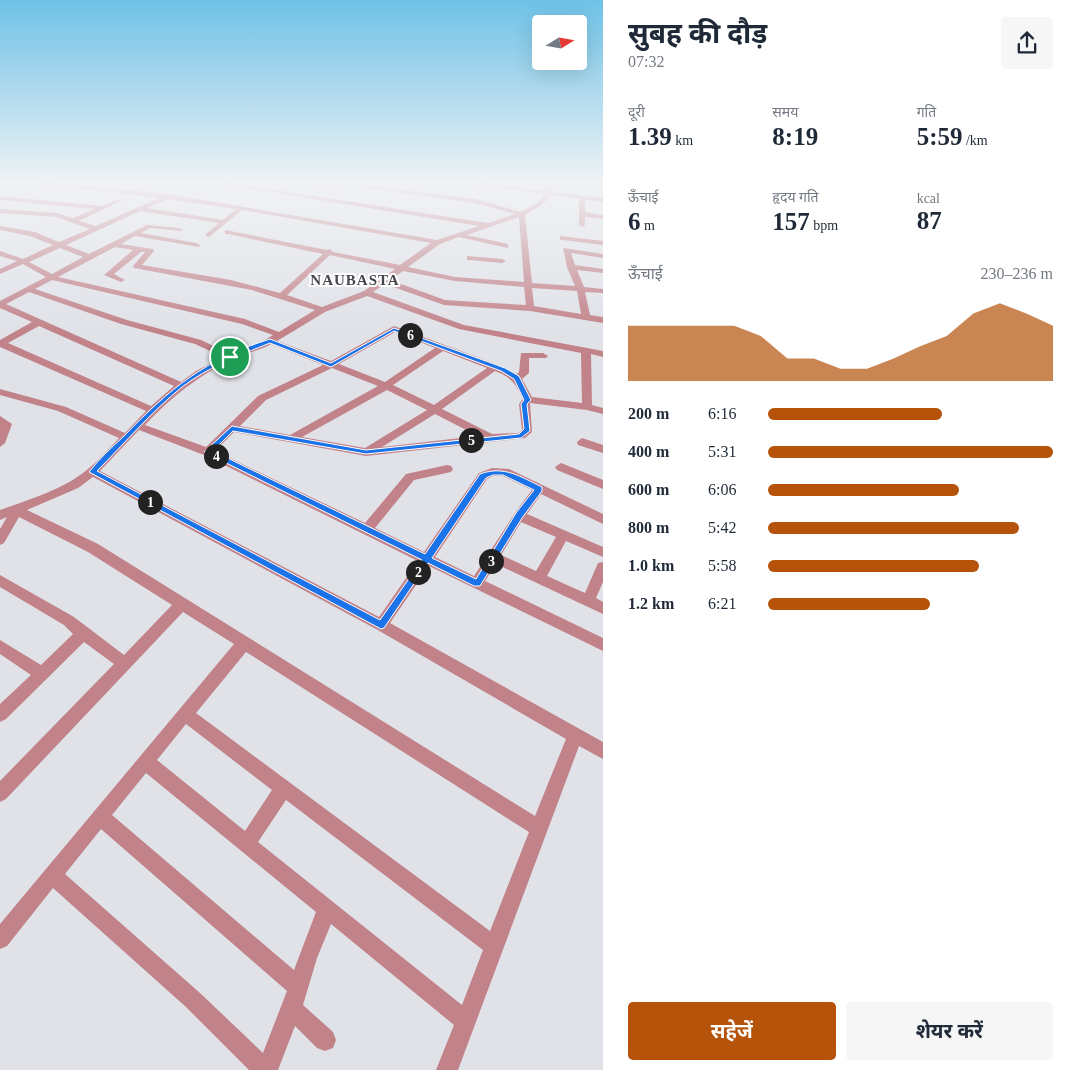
<!DOCTYPE html>
<html lang="hi">
<meta charset="utf-8">
<style>
:root{--surface:#fff;--page:#f6f6f7;--text:#1f2937;--muted:#747a83;--accent:#b45309}
body{margin:0;font-family:"Times New Roman","Noto Sans Devanagari",serif;background:var(--page);color:var(--text);height:100vh;display:flex;flex-direction:column;font-size:19px;white-space:nowrap}
*{box-sizing:border-box;margin:0}
p{font-size:16px;color:var(--muted)}
.icon{flex:none;width:28px;height:28px;fill:none;stroke:currentColor;stroke-width:2;stroke-linecap:round;stroke-linejoin:round}
.map{position:relative;flex:1;overflow:hidden}
.side{display:flex;flex-direction:column;background:var(--surface);width:475px}
.side>*{flex:none}
.needle{width:32px;rotate:79deg}
.tools{position:absolute;left:532px;top:15px;display:grid;gap:10px}
.tools a{display:grid;place-items:center;width:55px;height:55px;border-radius:5px;background:var(--surface);box-shadow:0 5px 20px #0002;font-size:25px}
.pin{position:absolute;display:grid;place-items:center;width:42px;height:42px;color:#fff;margin:-21px;border:2px solid #fff;border-radius:50%;box-shadow:0 1px 5px #0007}
.km{position:absolute;width:25px;height:25px;margin:-12px;border-radius:50%;background:#222;color:#fff;font-size:14px;line-height:25px;text-align:center}
.round{display:grid;place-items:center;flex:none;width:52px;height:52px;border-radius:5px;background:var(--page)}
.headline{display:flex;align-items:center;justify-content:space-between;height:85px;padding:0 25px}
h1{font-size:28px;font-weight:700;line-height:38px}
.metrics{display:grid;grid-template-columns:repeat(3,1fr);gap:8px;height:85px;padding:5px 25px}
.metrics div{display:grid;align-content:center}
.metrics b{font-size:25px;font-weight:700}
.metrics small{font-size:14px;font-weight:400}
.metrics p{font-size:14px}
.chart{height:140px;padding:10px 25px}
.chart p{display:flex;justify-content:space-between}
.chart svg{width:100%;height:90px;margin-top:5px;fill:var(--accent);opacity:.7}
.button{display:flex;gap:10px;margin-top:auto;padding:10px 25px}
.button a{flex:1;height:58px;border-radius:5px;background:var(--accent);color:#fff;font-size:20px;font-weight:700;line-height:58px;text-align:center}
.button a+a{background:var(--page);color:var(--text)}
ul{padding:0 25px;list-style:none;font-size:16px}
li{display:grid;grid-template-columns:80px 60px 1fr;align-items:center;height:38px}
li i{height:12px;border-radius:6px;background:var(--accent)}
main{display:flex;flex:1;min-height:0}
.map>svg:first-child{display:block}
</style>
<main>
<div class="map">
<svg width="603" height="1070" viewBox="0 0 603 1070">
<rect width="100%" height="100%" fill="#e0e2e8"/>
<g fill="none" stroke-linecap="round" stroke-linejoin="round">
<path fill="#c18289" fill-rule="evenodd" d="M 25,182 L 49,182 L 168,194 L 437,240 L 479,226 L 209,182 L 223,182 L 488,223 L 515,214 L 475,203 L 360,187 L 363,185 L 476,199 L 521,212 L 539,202 L 544,194 L 462,182 L 479,182 L 546,191 L 538,182 L 544,182 L 553,192 L 603,198 L 603,202 L 585,200 L 585,212 L 603,215 L 603,219 L 585,217 L 585,225 L 582,227 L 579,225 L 579,199 L 550,195 L 543,204 L 525,215 L 532,283 L 575,286 L 567,267 L 563,248 L 603,254 L 603,258 L 571,253 L 575,265 L 603,269 L 603,273 L 577,270 L 584,287 L 603,289 L 603,293 L 585,292 L 590,315 L 603,317 L 603,323 L 530,311 L 444,305 L 385,284 L 373,292 L 464,325 L 603,351 L 603,357 L 591,354 L 592,405 L 603,408 L 603,414 L 587,410 L 530,403 L 532,432 L 525,438 L 366,456 L 234,432 L 215,451 L 365,523 L 406,474 L 447,465 L 451,466 L 453,469 L 451,472 L 414,480 L 375,528 L 424,552 L 479,473 L 492,468 L 509,469 L 603,514 L 603,524 L 541,494 L 527,514 L 603,547 L 603,557 L 566,541 L 547,576 L 585,593 L 598,563 L 603,562 L 603,582 L 596,598 L 603,602 L 603,614 L 496,564 L 485,581 L 603,638 L 603,651 L 429,566 L 390,623 L 603,742 L 603,759 L 579,746 L 458,1070 L 436,1070 L 454,1025 L 331,924 L 317,958 L 303,1005 L 333,1032 L 336,1040 L 333,1048 L 325,1051 L 317,1048 L 295,1026 L 278,1070 L 249,1070 L 186,1007 L 53,888 L 7,946 L 0,949 L 0,924 L 234,644 L 183,612 L 6,799 L 0,802 L 0,781 L 114,664 L 84,642 L 6,719 L 0,722 L 0,704 L 31,675 L 0,654 L 0,640 L 41,665 L 73,634 L 64,625 L 0,587 L 0,575 L 74,617 L 124,655 L 172,605 L 88,552 L 19,517 L 4,543 L 0,545 L 0,529 L 7,517 L 0,520 L 0,510 C 30,499 63,490 88,469 C 99,460 109,449 119,438 L 58,411 L 0,395 L 0,389 L 66,407 L 125,433 L 146,411 L 0,347 L 0,340 L 32,322 L 0,308 L 0,301 L 46,277 L 23,264 L 0,274 L 0,269 L 17,261 L 0,256 L 0,251 L 23,259 L 53,245 L 30,236 L 0,230 L 0,226 L 35,232 L 59,242 L 90,229 L 56,217 L 0,213 L 0,209 L 57,213 L 73,218 L 94,209 L 0,200 L 0,196 L 101,206 L 121,199 L 121,201 L 79,221 L 96,226 L 159,198 ZM 167,199 L 236,209 L 223,220 L 147,208 ZM 242,210 L 431,243 L 400,265 L 333,252 L 330,249 L 327,250 L 225,230 L 225,234 L 228,234 L 323,254 L 280,293 L 231,280 L 142,265 L 154,251 L 153,249 L 121,244 L 135,236 L 199,247 L 200,245 L 196,243 L 141,233 L 150,228 L 181,231 L 183,230 L 179,228 L 147,225 L 89,254 L 66,245 L 140,211 L 219,223 L 205,235 L 209,237 ZM 519,217 L 524,282 L 455,277 L 408,267 L 440,244 L 459,237 L 508,248 L 508,244 L 467,235 ZM 115,247 L 133,250 L 104,275 L 121,282 L 125,280 L 114,274 L 141,252 L 145,252 L 133,266 L 134,268 L 252,290 L 315,310 L 279,332 L 245,319 L 58,277 ZM 60,248 L 83,257 L 52,274 L 29,262 ZM 330,255 L 395,269 L 364,291 L 322,307 L 287,295 ZM 403,271 L 455,281 L 524,287 L 526,305 L 445,300 L 390,280 ZM 52,280 L 242,324 L 273,335 L 260,343 L 230,354 L 201,340 L 127,320 L 35,289 ZM 532,288 L 577,291 L 581,314 L 534,306 ZM 29,292 L 121,324 L 195,344 L 223,357 L 196,371 L 181,382 L 6,304 ZM 367,296 L 459,329 L 581,353 L 582,403 L 532,397 L 522,379 L 529,373 L 529,358 L 546,358 L 548,356 L 543,353 L 521,353 L 519,372 L 517,374 L 498,365 L 394,326 L 331,361 L 277,341 L 325,312 ZM 39,326 L 174,386 L 151,406 L 8,343 ZM 395,332 L 435,348 L 385,382 L 339,364 ZM 271,344 L 323,365 L 258,396 L 206,447 L 145,425 C 172,396 201,373 238,357 C 249,352 261,350 271,344 ZM 443,351 L 487,368 L 434,405 L 393,385 ZM 332,368 L 378,386 L 290,435 L 240,426 L 266,400 ZM 495,371 C 511,377 516,384 523,399 L 519,404 L 522,430 L 519,433 L 492,434 L 442,409 ZM 387,390 L 427,410 L 365,448 L 302,437 ZM 435,414 L 478,436 L 382,447 ZM 139,430 L 204,455 L 418,561 L 379,617 L 100,471 ZM 493,476 L 503,476 L 532,490 L 515,513 L 474,576 L 435,557 L 487,479 ZM 93,477 L 376,629 L 566,739 L 535,816 L 98,544 L 27,510 L 78,488 ZM 521,522 L 556,537 L 536,571 L 501,555 ZM 246,652 L 529,832 L 490,931 L 196,713 ZM 186,724 L 272,790 L 245,831 L 157,760 ZM 146,773 L 316,912 L 294,970 L 112,815 ZM 286,800 L 483,950 L 462,1005 L 258,842 ZM 101,829 L 287,991 L 263,1053 L 200,993 L 65,874 Z
M 308,182 L 336,185 L 340,182 L 347,182 L 337,189 Z
M 560,236 L 603,241 L 603,245 L 563,240 L 560,240 Z
M 467,256 L 502,259 L 506,261 L 502,263 L 470,260 L 467,260 Z
M 0,416 L 12,424 L 5,443 L 0,447 Z
M 582,438 L 603,445 L 603,453 L 578,445 L 577,442 Z
M 561,463 L 603,480 L 603,489 L 557,470 L 555,467 Z"/>
</g>
<linearGradient id="sky" x2="0" y2="1"><stop stop-color="#6dc2e7"/><stop offset="0.55" stop-color="#f1f2f5"/><stop offset="1" stop-color="#f1f2f5" stop-opacity="0"/></linearGradient>
<rect width="603" height="332" fill="url(#sky)"/>
<path fill="#1a73e8" stroke="#fff" fill-rule="evenodd" d="M 394,328 L 505,368 L 519,376 L 531,400 L 527,404 L 530,431 L 521,438 L 366,454 L 233,431 L 213,451 L 425,554 L 480,474 C 504,465 521,477 542,487 L 542,491 L 522,518 L 480,586 L 474,586 L 428,563 L 384,628 L 381,629 L 89,472 C 99,459 112,447 124,436 C 170,388 206,359 270,339 L 331,363 ZM 394,331 L 501,371 L 514,379 L 524,400 L 521,404 L 524,429 L 519,434 L 366,450 L 232,426 L 204,452 L 422,560 L 380,620 L 97,471 C 125,443 151,412 182,387 C 208,367 240,355 270,343 L 331,367 ZM 493,475 L 503,475 L 534,490 L 516,513 L 476,579 L 432,558 L 486,478 Z"/>
<g text-anchor="middle" dominant-baseline="central" stroke-width="4" stroke-linejoin="round" paint-order="stroke">
<g font-size="15" font-weight="bold" letter-spacing="1" fill="#46474d" stroke="#fff">
<text x="355" y="280">NAUBASTA</text>
</g>
</g>
</svg>
<div class="tools">
<a><svg class="needle" viewBox="-14 -14 28 28"><path d="M0-13l5 13h-10z" fill="#e53935"/><path d="M0 13l5-13h-10z" fill="#747a83"/></svg></a>
</div>
<div class="pin" style="left:230px;top:357px;background:#1e9e55"><svg class="icon" aria-label="arrive" viewBox="0 0 24 24"><path d="M6 21V4h12l-3 4 3 4H6"/></svg></div>
<b class="km" style="left:150px;top:502px">1</b>
<b class="km" style="left:418px;top:572px">2</b>
<b class="km" style="left:491px;top:561px">3</b>
<b class="km" style="left:216px;top:456px">4</b>
<b class="km" style="left:471px;top:440px">5</b>
<b class="km" style="left:410px;top:335px">6</b>
</div>
<section class="side">
<div class="headline"><div><h1>सुबह की दौड़</h1><p>07:32</p></div><a class="round"><svg class="icon" aria-label="share" viewBox="0 0 24 24"><path d="M12 15V3M7 8l5-5 5 5M5 13v7h14v-7"/></svg></a></div>
<div class="metrics">
<div><p>दूरी</p><b>1.39<small> km</small></b></div>
<div><p>समय</p><b>8:19</b></div>
<div><p>गति</p><b>5:59<small> /km</small></b></div>
</div>
<div class="metrics">
<div><p>ऊँचाई</p><b>6<small> m</small></b></div>
<div><p>हृदय गति</p><b>157<small> bpm</small></b></div>
<div><p>kcal</p><b>87</b></div>
</div>
<div class="chart"><p><span>ऊँचाई</span>230–236 m</p>
<svg viewBox="0 0 160 44" preserveAspectRatio="none"><path d="M0 44V17L10 17L20 17L30 17L40 17L50 22L60 33L70 33L80 38L90 38L100 33L110 27L120 22L130 11L140 6L150 11L160 17V44z"/></svg>
</div>
<ul>
<li><b>200 m</b>6:16<i style="width:61%"></i></li>
<li><b>400 m</b>5:31<i style="width:100%"></i></li>
<li><b>600 m</b>6:06<i style="width:67%"></i></li>
<li><b>800 m</b>5:42<i style="width:88%"></i></li>
<li><b>1.0 km</b>5:58<i style="width:74%"></i></li>
<li><b>1.2 km</b>6:21<i style="width:57%"></i></li>
</ul>
<div class="button"><a>सहेजें</a><a>शेयर करें</a></div>
</section>
</main>
